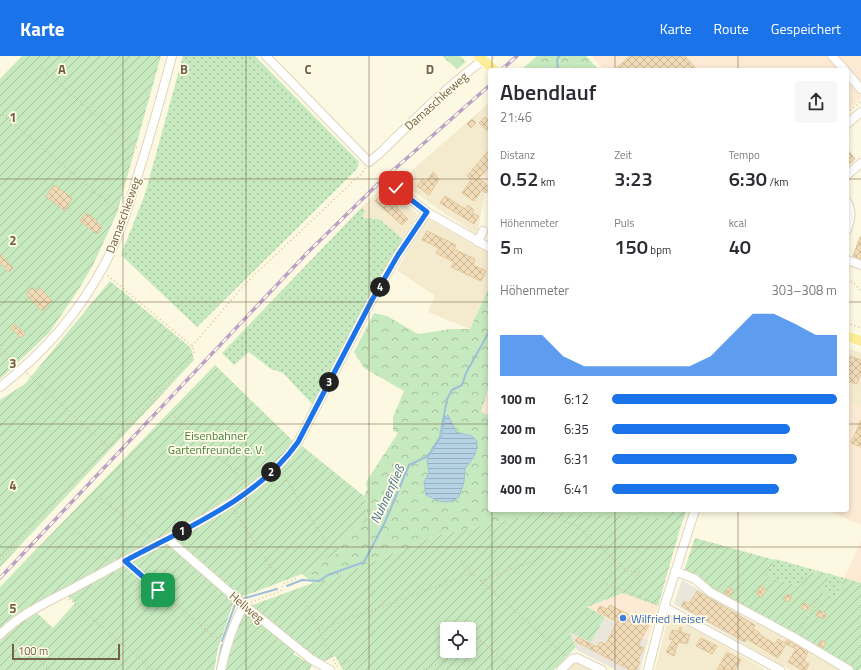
<!DOCTYPE html>
<html lang="de">
<meta charset="utf-8">
<style>
:root{--surface:#fff;--page:#f7f7f7;--text:#2b2b33;--muted:#7c7c81;--accent:#1a73e8}
body{margin:0;font-family:"Titillium Web",sans-serif;background:var(--page);color:var(--text);height:100vh;display:flex;flex-direction:column;font-size:15px;white-space:nowrap}
*{box-sizing:border-box;margin:0}
p{font-size:13px;color:var(--muted)}
.icon{flex:none;width:22px;height:22px;fill:none;stroke:currentColor;stroke-width:2;stroke-linecap:round;stroke-linejoin:round}
.map{position:relative;flex:1;overflow:hidden}
.details{position:absolute;left:488px;top:12px;width:361px;height:444px;display:flex;flex-direction:column;background:var(--surface);border-radius:4px;box-shadow:0 2px 6px #0003}
.details>*{flex:none}
.controls{position:absolute;left:440px;top:566px;display:grid;gap:8px}
.controls a{display:grid;place-items:center;width:36px;height:36px;border-radius:4px;background:var(--surface);box-shadow:0 2px 6px #0003;font-size:20px}
.scale{position:absolute;left:12px;bottom:10px;width:108px;box-sizing:border-box;padding-left:4px;border:2px solid #736148;border-top:0;font-size:11px;line-height:14px;white-space:nowrap;color:#736148;-webkit-text-stroke:3px #fffbe7;paint-order:stroke}
.pin{position:absolute;display:grid;place-items:center;width:34px;height:34px;color:#fff;margin:-17px;border-radius:8px;box-shadow:0 2px 6px #0006}
.km{position:absolute;width:20px;height:20px;margin:-10px;border-radius:50%;background:#222;color:#fff;font-size:11px;line-height:20px;text-align:center}
.round{display:grid;place-items:center;flex:none;width:42px;height:42px;border-radius:4px;background:var(--page)}
.summary{display:flex;align-items:center;justify-content:space-between;height:68px;padding:0 12px}
h1{font-size:22px;font-weight:600;line-height:30px}
.metrics{display:grid;grid-template-columns:repeat(3,1fr);gap:6px;height:68px;padding:4px 12px}
.metrics div{display:grid;align-content:center}
.metrics b{font-size:20px;font-weight:600}
.metrics small{font-size:11px;font-weight:400}
.metrics p{font-size:11px}
.chart{height:112px;padding:8px 12px}
.chart p{display:flex;justify-content:space-between}
.chart svg{width:100%;height:72px;margin-top:4px;fill:var(--accent);opacity:.7}
ul{padding:0 12px;list-style:none;font-size:13px}
li{display:grid;grid-template-columns:64px 48px 1fr;align-items:center;height:30px}
li i{height:10px;border-radius:5px;background:var(--accent)}
header{display:flex;align-items:center;gap:24px;box-sizing:border-box;height:56px;padding:0 20px;background:var(--accent);color:#fff}
header strong{font-size:19px}
nav{display:flex;gap:22px;margin-inline-start:auto;font-size:14px}
.map>svg:first-child{display:block}
</style>
<header>
<strong>Karte</strong>
<nav><a>Karte</a><a>Route</a><a>Gespeichert</a></nav>
</header>
<div class="map">
<svg width="861" height="614" viewBox="0 0 861 614">
<defs>
<pattern id="grass-dots" width="8" height="8" patternUnits="userSpaceOnUse"><rect width="8" height="8" fill="#c7e9bf"/><path d="M2 2h.1M6 6h.1" fill="none" stroke="#a6c09d" stroke-width="1.8" stroke-linecap="round"/></pattern>
<pattern id="forest-crowns" width="20" height="18" patternUnits="userSpaceOnUse"><rect width="20" height="18" fill="#c7e9bf"/><path d="M2 6a3 3 0 1 1 6 0M12 15a3 3 0 1 1 6 0" fill="none" stroke="#a6c09d"/></pattern>
<pattern id="garden-furrows" width="10" height="10" patternUnits="userSpaceOnUse"><rect width="10" height="10" fill="#c7e9bf"/><path d="M-1 1l2-2M0 10L10 0M9 11l2-2" fill="none" stroke="#a6c09d"/></pattern>
<pattern id="water-rules" width="6" height="5" patternUnits="userSpaceOnUse"><rect width="6" height="5" fill="#b5d3e5"/><path d="M0 2.5h6" fill="none" stroke="#98afbc"/></pattern>
<pattern id="building-cross-hatch" width="8" height="8" patternUnits="userSpaceOnUse"><rect width="8" height="8" fill="#f2dcb8"/><path d="M0 0l8 8M0 8l8-8" fill="none" stroke="#c8b698"/></pattern>
</defs>
<rect width="100%" height="100%" fill="#fcf8e1"/>
<path fill="#f4ebcf" d="M 490,46 L 490,93 L 466,121 L 485,136 L 477,179 L 431,148 L 400,125 Z
M 385,129 L 418,159 L 403,183 L 379,163 L 364,162 L 362,160 L 366,155 L 361,152 Z
M 427,162 L 490,198 L 490,229 L 470,273 L 428,256 L 435,240 L 397,214 Z
M 847,292 L 861,297 L 861,350 L 847,344 Z
M 669,559 L 766,614 L 655,614 Z
M 758,564 L 844,614 L 790,614 L 744,588 Z
M 576,607 L 591,614 L 567,614 L 573,608 Z"/>
<path fill="#fdead4" d="M 592,0 L 861,0 L 861,42 L 847,55 L 847,14 L 604,14 Z
M 490,93 L 490,140 L 466,121 Z
M 490,327 L 490,359 L 481,357 Z
M 847,344 L 861,350 L 861,469 L 827,454 L 847,454 Z
M 861,485 L 861,527 L 844,522 Z
M 623,537 L 658,550 L 648,584 L 586,551 Z"/>
<path fill="#ebe6dc" d="M 682,524 L 756,568 L 744,588 L 674,548 Z
M 605,561 L 648,584 L 640,614 L 616,614 L 577,594 L 568,575 L 591,586 Z"/>
<path fill="url(#grass-dots)" d="M 183,0 L 255,0 L 359,106 L 357,113 L 197,271 L 121,199 L 145,138 Z
M 361,152 L 366,155 L 362,160 L 364,162 L 379,163 L 403,183 L 385,213 L 313,349 L 283,317 L 271,313 L 249,296 L 234,309 L 222,297 Z
M 775,503 L 844,522 L 836,541 L 821,536 L 830,522 L 809,515 L 801,530 L 764,520 Z"/>
<path fill="url(#forest-crowns)" fill-rule="evenodd" d="M 442,0 L 460,0 L 466,6 L 457,13 Z
M 537,0 L 586,0 L 599,14 L 521,14 Z
M 490,229 L 490,327 L 481,356 L 490,359 L 490,454 L 668,454 L 662,462 L 543,456 L 431,481 L 320,528 L 313,527 L 302,518 L 341,495 L 337,488 L 368,463 L 364,440 L 367,433 L 366,426 L 398,377 L 393,375 L 393,361 L 404,335 L 364,312 L 354,296 L 374,257 L 387,260 L 418,278 L 451,273 L 470,273 ZM 444,361 L 456,376 L 472,380 L 473,404 L 465,412 L 464,426 L 424,426 L 429,417 L 427,403 L 442,380 Z"/>
<path fill="url(#garden-furrows)" fill-rule="evenodd" d="M 22,0 L 161,0 L 117,157 L 93,209 L 80,231 L 49,277 L 0,323 L 0,23 Z
M 110,225 L 191,292 L 194,304 L 0,511 L 0,344 L 25,328 Z
M 215,309 L 294,386 L 275,407 L 252,427 L 207,456 L 52,539 L 0,572 L 0,531 Z
M 302,390 L 364,440 L 368,463 L 337,488 L 341,495 L 302,518 L 239,542 L 174,485 C 206,468 240,449 268,425 C 280,414 291,402 302,390 Z
M 668,454 L 687,454 L 681,469 L 658,550 L 623,537 L 587,551 L 605,561 L 591,586 L 569,576 L 576,591 L 554,614 L 343,614 L 335,600 L 321,607 L 250,550 L 313,527 L 320,528 L 431,481 L 543,456 L 662,462 ZM 447,573 L 469,573 L 469,595 L 447,595 Z
M 695,482 L 775,504 L 765,520 L 800,530 L 809,515 L 830,522 L 821,536 L 836,541 L 844,522 L 861,527 L 861,612 L 860,614 L 853,614 L 710,533 L 684,515 Z
M 167,487 L 234,544 L 218,592 L 214,614 L 0,614 L 0,585 L 13,572 L 37,557 L 53,572 L 75,547 L 68,540 Z
M 246,554 L 295,595 L 293,598 L 312,609 L 310,614 L 224,614 L 240,560 Z"/>
<path fill="url(#water-rules)" stroke="#9cc0d7" d="M 448,359 L 456,376 L 472,380 L 477,385 C 477,397 473,404 465,412 L 464,426 L 459,441 C 446,450 439,445 426,439 L 424,426 L 429,417 L 427,403 L 442,380 L 445,361 Z"/>
<g fill="none" stroke-linecap="round" stroke-linejoin="round">
<path stroke="#9cc0d7" stroke-width="2" d="M 558,14 L 557,4 L 559,0
M 287,530 L 302,524 L 319,525 L 328,519 L 364,506 L 385,466 L 409,409 L 426,401 L 430,397 L 440,381 L 447,343 L 452,334 L 462,329 L 466,317 L 489,276 L 490,249
M 242,543 L 277,533
M 222,585 L 236,546
M 217,614 L 222,589"/>
</g>
<path fill="url(#building-cross-hatch)" stroke="#e4c799" d="M 630,0 L 685,0 L 697,14 L 614,14 Z
M 485,61 L 490,65 L 490,77 L 479,67 Z
M 472,63 L 476,67 L 471,72 L 467,68 Z
M 490,93 L 490,110 L 479,122 L 490,132 L 486,137 L 482,134 L 474,145 L 462,137 L 471,124 L 467,120 Z
M 847,93 L 855,103 L 847,110 Z
M 433,116 L 437,120 L 436,121 L 439,123 L 429,139 L 417,130 L 422,123 L 426,126 Z
M 54,129 L 72,142 L 65,155 L 46,140 Z
M 384,136 L 398,150 L 396,151 L 408,163 L 402,169 L 375,145 Z
M 445,140 L 465,153 L 468,149 L 474,154 L 472,157 L 479,160 L 474,168 L 440,147 Z
M 86,157 L 97,165 L 96,166 L 102,171 L 97,178 L 80,165 Z
M 427,175 L 456,189 L 454,193 L 475,203 L 473,209 L 486,215 L 481,225 L 451,211 L 454,206 L 436,197 L 439,192 L 422,184 Z
M 860,181 L 861,181 L 861,203 L 853,200 Z
M 0,198 L 13,212 L 9,216 L 0,207 Z
M 32,231 L 37,236 L 40,232 L 52,245 L 42,255 L 26,238 Z
M 15,268 L 25,278 L 21,282 L 11,272 Z
M 847,299 L 861,304 L 861,317 L 857,328 L 847,325 Z
M 861,364 L 861,391 L 851,387 Z
M 761,530 L 766,534 L 762,541 L 756,538 Z
M 728,531 L 733,534 L 730,540 L 725,538 Z
M 697,535 L 755,569 L 753,573 L 759,576 L 759,578 L 775,588 L 778,583 L 785,587 L 787,584 L 808,596 L 804,605 L 809,608 L 806,614 L 802,614 L 788,606 L 796,593 L 786,588 L 778,602 L 747,583 L 745,586 L 681,550 L 684,545 L 689,548 Z
M 787,538 L 792,541 L 788,546 L 783,543 Z
M 804,547 L 810,550 L 806,555 L 801,552 Z
M 610,549 L 649,569 L 638,589 L 644,592 L 637,605 L 640,606 L 636,614 L 630,614 L 575,585 L 578,581 L 597,591 L 600,586 L 606,588 L 617,566 L 597,555 L 600,550 L 607,553 Z
M 819,554 L 826,558 L 824,563 L 816,559 Z
M 680,571 L 682,572 L 681,576 L 690,579 L 687,588 L 678,586 L 674,600 L 666,596 L 673,584 L 669,583 L 672,574 L 678,575 Z
M 701,582 L 717,590 L 712,598 L 696,590 Z
M 821,584 L 826,587 L 823,592 L 818,589 Z
M 727,596 L 741,604 L 735,614 L 717,614 Z"/>
<g fill="none" stroke-linecap="round" stroke-linejoin="round">
<g stroke="#e0d5bd" stroke-width="10">
<path id="minor" d="M 266,0 L 369,106 L 379,98 C 414,64 449,28 489,0
M 832,0 L 845,14
M 847,17 L 861,33
M 847,68 L 861,56
M 847,119 L 861,107
M 396,132 L 427,156 L 490,192
M 847,146 C 853,155 850,165 847,174
M 478,186 L 483,175
M 847,204 L 861,209
M 0,331 C 41,299 77,259 102,213 C 118,185 127,155 136,125 C 149,84 161,42 172,0
M 168,483 L 244,549 L 311,603 L 330,614
M 675,515 L 695,523 L 710,536 L 795,582 L 849,614
M 664,551 L 780,614
M 0,579 C 20,558 49,545 74,532 C 102,517 129,502 157,488 C 208,461 265,434 298,386 L 372,244 L 398,199 L 427,156
M 221,614 C 226,591 232,570 244,549
M 561,614 L 572,603 L 577,602 L 602,614
M 648,614 L 664,551 L 695,454"/>
</g>
<g stroke="#fff" stroke-width="12">
<path id="major" d="M 847,280 L 861,285"/>
</g>
<path stroke="#d6c09c" stroke-width="1.5" stroke-dasharray="1 3" stroke-linecap="butt" d="M 156,0 L 163,5
M 41,12 L 101,64 L 139,93
M 847,57 L 861,45
M 3,59 L 119,156
M 847,224 L 853,226 L 861,235
M 847,267 L 861,272
M 192,290 L 246,227 L 362,117 L 365,112
M 0,293 L 17,308
M 27,317 L 108,391
M 175,360 L 247,427
M 282,417 L 326,486
M 101,443 L 152,482
M 234,454 L 274,516
M 554,461 L 575,469 L 627,515 L 640,516 L 627,535
M 76,473 L 109,506
M 0,504 L 190,304 L 194,296 L 192,290 L 107,219
M 461,504 L 472,517 L 566,600
M 131,510 L 221,587
M 481,525 L 541,502
M 607,528 L 657,548
M 69,543 L 153,614
M 251,546 L 281,535 L 283,528 L 297,522
M 305,546 L 336,609
M 457,563 L 468,573
M 319,574 L 472,517
M 469,574 L 514,614
M 799,575 L 823,536
M 10,579 L 51,614
M 469,591 L 481,585
M 337,610 L 368,598
M 424,614 L 443,606 L 463,595"/>
<use href="#minor" stroke="#fff" stroke-width="8"/>
<use href="#major" stroke="#fcee98" stroke-width="10"/>
<g stroke="#bca0c5" stroke-width="3.5">
<path id="rail" d="M 501,14 L 517,0
M 0,522 L 307,197 L 382,124 L 490,29"/>
</g>
<use href="#rail" stroke="#fffbe7" stroke-width="2" stroke-dasharray="6" stroke-linecap="butt"/>
<g stroke="#fff" stroke-width="12" stroke-linecap="butt">
<path id="major-bridge" d="M 479,0 L 494,14"/>
</g>
<use href="#major-bridge" stroke="#fcee98" stroke-width="10"/>
</g>
<g fill="none" stroke-linecap="round" stroke-linejoin="round">
<g stroke="#fff" stroke-width="8">
<path id="route" d="M 158,534 L 125,505 C 184,473 258,443 298,386 L 372,244 L 398,199 L 427,156 L 396,132"/>
</g>
<use href="#route" stroke="#1a73e8" stroke-width="5"/>
</g>
<path fill="none" stroke="#736148" stroke-width="1" stroke-opacity="0.55" d="M 123,0 L 123,614M 246,0 L 246,614M 369,0 L 369,614M 492,0 L 492,14M 615,0 L 615,14M 738,0 L 738,14M 0,123 L 490,123M 847,123 L 861,123M 0,246 L 490,246M 847,246 L 861,246M 0,368 L 490,368M 847,368 L 861,368M 492,454 L 492,614M 615,454 L 615,614M 738,454 L 738,614M 0,491 L 861,491"/>
<circle fill="#3f7fe0" stroke="#fffbe7" stroke-width="1.5" cx="623" cy="562" r="4"/>
<g text-anchor="middle" dominant-baseline="central" stroke-width="3.5" stroke-linejoin="round" paint-order="stroke">
<g font-size="12" fill="#736148" stroke="#fffbe7">
<text transform="translate(436 45) rotate(-42)">Damaschkeweg</text>
<text transform="translate(123 159) rotate(-70)">Damaschkeweg</text>
<text transform="translate(247 551) rotate(40)">Hellweg</text>
</g>
<g font-size="12" fill="#467f42" stroke="#fffbe7">
<text x="216" y="379">Eisenbahner<tspan x="216" dy="14">Gartenfreunde e. V.</tspan></text>
</g>
<g font-size="12" fill="#366cbe" stroke="#fffbe7" text-anchor="start">
<text x="631" y="562">Wilfried Heiser</text>
</g>
<g font-size="13" font-style="italic" fill="#477695" stroke="#fffbe7">
<text transform="translate(387 438) rotate(-65)">Nuhnenfließ</text>
</g>
</g>
<g font-size="13" text-anchor="middle" font-weight="bold" fill="#736148" stroke="#fffbe7" stroke-width="3.5" stroke-linejoin="round" paint-order="stroke">
<text x="62" y="18">A</text>
<text x="184" y="18">B</text>
<text x="308" y="18">C</text>
<text x="430" y="18">D</text>
<text x="13" y="66">1</text>
<text x="13" y="189">2</text>
<text x="13" y="312">3</text>
<text x="13" y="434">4</text>
<text x="13" y="557">5</text>
</g>
</svg>
<div class="controls">
<a><svg class="icon" aria-label="locate" viewBox="0 0 24 24"><circle cx="12" cy="12" r="6"/><path d="M12 2v4M12 18v4M2 12h4M18 12h4"/></svg></a>
</div>
<div class="scale">100 m</div>
<div class="pin" style="left:158px;top:534px;background:#1e9e55"><svg class="icon" aria-label="arrive" viewBox="0 0 24 24"><path d="M6 21V4h12l-3 4 3 4H6"/></svg></div>
<div class="pin" style="left:396px;top:132px;background:#d93025"><svg class="icon" aria-label="check" viewBox="0 0 24 24"><path d="M5 12l5 5 9-10"/></svg></div>
<b class="km" style="left:182px;top:475px">1</b>
<b class="km" style="left:271px;top:416px">2</b>
<b class="km" style="left:329px;top:326px">3</b>
<b class="km" style="left:380px;top:231px">4</b>
<section class="details">
<div class="summary"><div><h1>Abendlauf</h1><p>21:46</p></div><a class="round"><svg class="icon" aria-label="share" viewBox="0 0 24 24"><path d="M12 15V3M7 8l5-5 5 5M5 13v7h14v-7"/></svg></a></div>
<div class="metrics">
<div><p>Distanz</p><b>0.52<small> km</small></b></div>
<div><p>Zeit</p><b>3:23</b></div>
<div><p>Tempo</p><b>6:30<small> /km</small></b></div>
</div>
<div class="metrics">
<div><p>Höhenmeter</p><b>5<small> m</small></b></div>
<div><p>Puls</p><b>150<small> bpm</small></b></div>
<div><p>kcal</p><b>40</b></div>
</div>
<div class="chart"><p><span>Höhenmeter</span>303–308 m</p>
<svg viewBox="0 0 160 44" preserveAspectRatio="none"><path d="M0 44V19L10 19L20 19L30 32L40 38L50 38L60 38L70 38L80 38L90 38L100 32L110 19L120 6L130 6L140 12L150 19L160 19V44z"/></svg>
</div>
<ul>
<li><b>100 m</b>6:12<i style="width:100%"></i></li>
<li><b>200 m</b>6:35<i style="width:79%"></i></li>
<li><b>300 m</b>6:31<i style="width:82%"></i></li>
<li><b>400 m</b>6:41<i style="width:74%"></i></li>
</ul>
</section>
</div>
